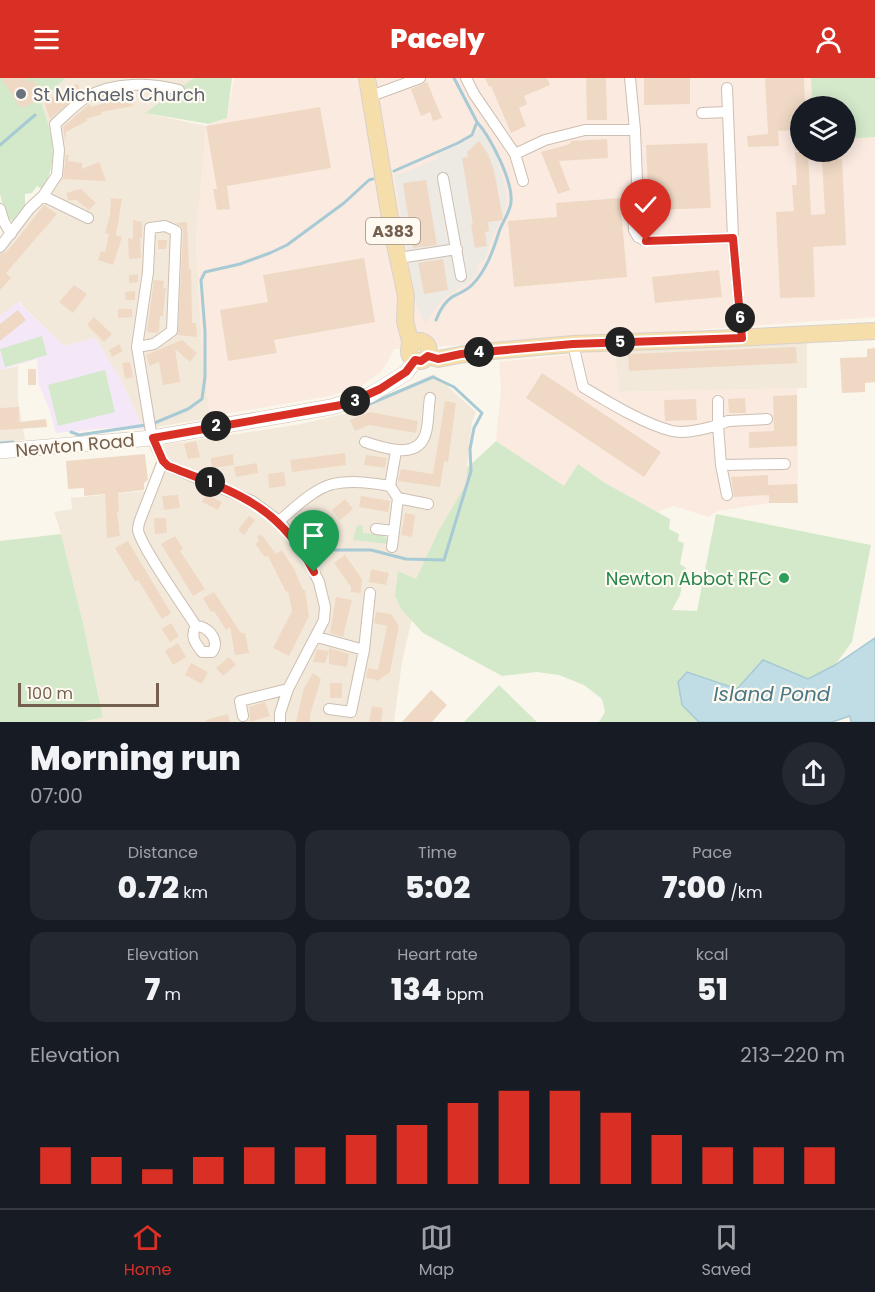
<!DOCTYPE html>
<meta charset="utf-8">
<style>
:root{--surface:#171b24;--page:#242831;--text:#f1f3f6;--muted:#9ea1a6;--line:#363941;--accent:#d93025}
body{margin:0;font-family:Poppins,sans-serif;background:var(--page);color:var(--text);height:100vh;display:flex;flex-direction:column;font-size:22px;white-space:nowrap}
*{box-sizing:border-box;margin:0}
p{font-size:20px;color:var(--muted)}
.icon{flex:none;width:33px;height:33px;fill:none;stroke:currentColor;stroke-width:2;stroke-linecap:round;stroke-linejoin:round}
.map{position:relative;height:644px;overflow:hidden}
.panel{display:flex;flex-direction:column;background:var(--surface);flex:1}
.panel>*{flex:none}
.tools{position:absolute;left:790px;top:18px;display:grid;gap:12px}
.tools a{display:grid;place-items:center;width:66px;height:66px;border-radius:50%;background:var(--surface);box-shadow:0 3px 15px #0003;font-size:30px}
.scale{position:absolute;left:18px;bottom:15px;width:141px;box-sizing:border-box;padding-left:6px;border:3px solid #75604f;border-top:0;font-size:16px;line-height:21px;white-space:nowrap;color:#75604f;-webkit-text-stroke:4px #fefaf1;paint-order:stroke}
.pin{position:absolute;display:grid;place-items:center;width:51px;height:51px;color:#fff;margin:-62px -26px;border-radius:50% 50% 50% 0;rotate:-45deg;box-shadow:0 0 6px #0007}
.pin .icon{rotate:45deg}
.km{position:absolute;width:30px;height:30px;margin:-15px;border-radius:50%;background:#222;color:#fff;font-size:16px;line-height:30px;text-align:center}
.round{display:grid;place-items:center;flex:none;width:63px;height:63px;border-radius:32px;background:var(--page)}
.overview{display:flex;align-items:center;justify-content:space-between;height:102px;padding:0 30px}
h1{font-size:33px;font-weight:800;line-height:45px}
.metrics{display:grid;grid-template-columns:repeat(3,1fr);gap:9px;height:102px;padding:6px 30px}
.metrics div{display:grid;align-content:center;border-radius:15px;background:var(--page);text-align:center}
.metrics b{font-size:30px;font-weight:800}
.metrics small{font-size:16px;font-weight:400}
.metrics p{font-size:16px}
.chart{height:168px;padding:12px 30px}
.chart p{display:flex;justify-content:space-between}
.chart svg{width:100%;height:108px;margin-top:6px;stroke:var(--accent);stroke-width:6}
header{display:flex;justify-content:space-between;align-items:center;height:78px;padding:0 30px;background:var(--accent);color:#fff;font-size:27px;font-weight:800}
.menu{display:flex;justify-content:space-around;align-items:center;height:84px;border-top:2px solid var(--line);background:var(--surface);font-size:16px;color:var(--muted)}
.menu a{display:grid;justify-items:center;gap:3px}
.menu .current{color:var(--accent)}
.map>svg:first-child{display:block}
</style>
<header><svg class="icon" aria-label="menu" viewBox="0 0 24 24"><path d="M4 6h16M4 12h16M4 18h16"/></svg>Pacely<svg class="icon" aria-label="person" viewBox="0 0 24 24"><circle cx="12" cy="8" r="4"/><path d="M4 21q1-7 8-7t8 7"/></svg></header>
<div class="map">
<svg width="875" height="644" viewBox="0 0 875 644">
<rect width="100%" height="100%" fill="#fbf6eb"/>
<path fill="#f3e9da" d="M 66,0 L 194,0 L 146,35 L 206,48 L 196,166 L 203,288 L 211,340 L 144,351 L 120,300 L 95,260 L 64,268 L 19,224 L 0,238 L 0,173 L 42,126 L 61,70 L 49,49 L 41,23 Z
M 807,263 L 807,310 L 618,314 L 615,272 Z
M 18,288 L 18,322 L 25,362 L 0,364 L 0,292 Z
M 434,296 L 476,334 L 472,344 L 467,390 L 467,405 L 414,532 L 402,584 L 394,644 L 82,644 L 103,638 L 83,545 L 61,456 L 54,434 L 72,431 L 71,420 L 145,413 L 162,367 L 296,347 L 348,335 Z"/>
<path fill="#fbeae0" d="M 234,0 L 811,0 L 812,28 L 801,28 L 801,74 L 846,74 L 846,61 L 875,59 L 875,239 L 595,259 L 394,271 L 386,287 L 380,295 L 357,311 L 324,319 L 230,335 L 211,340 L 203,288 L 196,166 L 206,48 L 227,40 Z
M 615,272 L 619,314 L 797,310 L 798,425 L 769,425 L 718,433 L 708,439 L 674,428 L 657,434 L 605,405 L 578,386 L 564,409 L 496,363 L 501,312 L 499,284 Z"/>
<path fill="#ede9e3" d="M 479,51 L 493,70 L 498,83 L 507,117 L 504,137 L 494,154 L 484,183 L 477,186 L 478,194 L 471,203 L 447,218 L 436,229 L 425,246 L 417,228 L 394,96 L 400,96 L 438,81 L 437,77 L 465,64 L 474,59 Z"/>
<path fill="#f3e7f8" d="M 18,224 L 64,268 L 95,260 L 120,300 L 144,351 L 107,350 L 56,355 L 50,333 L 39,307 L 37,281 L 0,292 L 0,238 Z"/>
<path fill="#d4e9ca" d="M 0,0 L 66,0 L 41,23 C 51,54 61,82 42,111 L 37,108 L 32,115 L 25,116 L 25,128 L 13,144 L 6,139 L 0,116 Z
M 194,0 L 232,0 L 227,40 L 209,46 L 145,35 Z
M 811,0 L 875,0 L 875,59 L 846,61 L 846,28 L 812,28 Z
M 42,258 L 47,277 L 5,289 L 0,271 Z
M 105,292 L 115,334 L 58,348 L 48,307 Z
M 496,363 L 564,408 L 578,386 L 605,405 L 670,441 L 669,451 L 679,456 L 678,463 L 684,465 L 680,486 L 686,490 L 680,517 L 672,532 L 697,533 L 716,436 L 871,467 L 852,564 L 835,587 L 808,601 L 763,582 L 737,611 L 682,627 L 699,644 L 599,644 L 605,634 L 602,621 L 584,607 L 559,597 L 537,594 L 502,598 L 423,555 L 402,532 L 395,518 L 398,493 L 416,501 L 439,452 L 467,405 L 467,390 Z
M 357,447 L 363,448 L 363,455 L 383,457 L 387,462 L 388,466 L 353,462 Z
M 61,456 L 83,545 L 103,639 L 82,644 L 0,644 L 0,463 Z
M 499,607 L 537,644 L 464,644 Z"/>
<path fill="#c0dce4" stroke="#a7cad5" stroke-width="1.5" d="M 875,560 L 875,644 L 851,644 L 850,638 L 832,644 L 699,644 L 682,627 L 678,604 L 687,594 L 737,611 L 763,582 L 808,601 L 835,587 Z"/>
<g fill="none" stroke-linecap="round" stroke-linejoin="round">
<path stroke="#a7cad5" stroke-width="3" d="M 0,67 L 35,37
M 394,93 L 458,65 L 472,57 L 477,44 L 454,0
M 436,242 C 440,232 446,221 456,217 C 462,214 467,212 472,207 C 486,193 493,173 499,154 C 502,144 510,135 511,124 C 513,103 491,60 477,44
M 152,346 L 188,331 L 202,321 L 205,299 L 205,253 L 201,202 L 205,194 L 240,186 L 270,175 L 287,167 L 344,125 L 369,102 L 373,101
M 71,354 L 79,357 L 146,347
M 0,365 L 13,364
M 335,472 L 371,472 L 406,481 L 444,482 L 471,393 L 470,371 L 474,350 L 482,335 L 454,309 L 433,299 L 360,330"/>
</g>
<path fill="#efd9c4" d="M 1,0 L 26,0 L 29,4 L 33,2 L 37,8 L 33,11 L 40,20 L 26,29 L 25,28 L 21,30 Z
M 485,0 L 547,0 L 550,7 L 524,18 L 527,26 L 519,30 L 526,48 L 511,55 L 491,8 L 489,9 Z
M 586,0 L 606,0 L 607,42 L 587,42 Z
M 644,0 L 690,0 L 690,26 L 644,27 Z
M 765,0 L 804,0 L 805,28 L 801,28 L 801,73 L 795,73 L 794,52 L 778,53 L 779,68 L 748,69 L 747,58 L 768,56 Z
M 427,4 L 442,40 L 433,43 L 430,34 L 421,38 L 411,11 Z
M 77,6 L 82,14 L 50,41 L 44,24 Z
M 130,18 L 133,28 L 101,34 L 102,36 L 86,41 L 87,43 L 66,54 L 65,63 L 63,49 L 87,28 L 89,26 L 91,29 L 104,25 L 103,24 Z
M 320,29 L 331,90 L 227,108 L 230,131 L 217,132 L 213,111 L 217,111 L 206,48 Z
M 607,61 L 608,80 L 559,83 L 570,112 L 558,116 L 541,74 L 570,66 L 571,63 Z
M 479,63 L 488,76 L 494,92 L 503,142 L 488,144 L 489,153 L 485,154 L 487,168 L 475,170 L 471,147 L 473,147 L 462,80 L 468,79 L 467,74 Z
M 707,65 L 711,130 L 649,132 L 646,67 Z
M 795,74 L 808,74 L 811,137 L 825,136 L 822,81 L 842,81 L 846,167 L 813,169 L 815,219 L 780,220 L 776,134 L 794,133 L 792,107 L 797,107 Z
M 66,77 L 69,77 L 68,83 L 82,85 L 82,91 L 99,84 L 106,103 L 63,101 Z
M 426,102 L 437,167 L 413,170 L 403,105 Z
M 81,111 L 96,125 L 89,132 L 76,122 L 68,122 L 66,115 Z
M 111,120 L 122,121 L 116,157 L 122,159 L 113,187 L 98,182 L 101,173 L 105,174 L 109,156 L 105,155 L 110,137 Z
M 620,120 L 627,199 L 514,209 L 508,143 L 557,139 L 556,125 Z
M 44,127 L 57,136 L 6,195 L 11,200 L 0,212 L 0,176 L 6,174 L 14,165 Z
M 133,142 L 142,144 L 142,160 L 140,160 L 141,180 L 129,181 L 128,160 L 133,161 Z
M 187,144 L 189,191 L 191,191 L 192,245 L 196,245 L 197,259 L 178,257 L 183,153 L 182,149 L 176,145 Z
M 158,162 L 167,162 L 166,171 L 158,171 Z
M 364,180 L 375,244 L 274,262 L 277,275 L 228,283 L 220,232 L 268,224 L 263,197 Z
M 443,181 L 448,212 L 424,216 L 418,185 Z
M 719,192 L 722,219 L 655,225 L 652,199 Z
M 138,196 L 138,204 L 129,205 L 129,197 Z
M 154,202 L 164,203 L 163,210 L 166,210 L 163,238 L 160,238 L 159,253 L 156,255 L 147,254 Z
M 74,207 L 87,216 L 73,235 L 59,224 Z
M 135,213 L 135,222 L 126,222 L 125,214 Z
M 118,231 L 132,231 L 132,239 L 118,240 Z
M 18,232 L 26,242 L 0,263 L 0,246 Z
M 94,239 L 112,256 L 104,264 L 87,247 Z
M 182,262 L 197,275 L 190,284 L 175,271 L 180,304 L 163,307 L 159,284 L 150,288 L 146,277 Z
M 119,266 L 123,273 L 112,279 L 109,272 Z
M 796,269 L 797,285 L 629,293 L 628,276 Z
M 875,270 L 875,304 L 865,305 L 865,314 L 842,315 L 840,280 L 867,279 L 867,271 Z
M 130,284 L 133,299 L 125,301 L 122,285 Z
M 28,291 L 36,291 L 36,307 L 28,307 Z
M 542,295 L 661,374 L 644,399 L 526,320 Z
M 797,317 L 797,368 L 749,370 L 749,354 L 774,353 L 773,318 Z
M 745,320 L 746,335 L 729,335 L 728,321 Z
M 696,321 L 697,342 L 665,343 L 664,322 Z
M 445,323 L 456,325 L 448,384 L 444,383 L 440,409 L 398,403 L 401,391 L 433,396 Z
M 19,329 L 19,344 L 46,341 L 47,349 L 0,352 L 0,330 Z
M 370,334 L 418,343 L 416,355 L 369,347 L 355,353 L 350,342 Z
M 196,363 L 200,379 L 188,381 L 184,366 Z
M 345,375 L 346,387 L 292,394 L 290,382 Z
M 145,376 L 148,402 L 144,405 L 144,412 L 118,415 L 119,434 L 117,434 L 120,458 L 107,460 L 105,416 L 84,418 L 84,410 L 68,411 L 66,383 Z
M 233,376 L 234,387 L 212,390 L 211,380 Z
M 366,377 L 387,380 L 385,390 L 364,387 Z
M 257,385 L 258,395 L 236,399 L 234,389 Z
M 284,394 L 286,408 L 269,410 L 268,396 Z
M 768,397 L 768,407 L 797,406 L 798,425 L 769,425 L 769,417 L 734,419 L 731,399 Z
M 206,416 L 222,424 L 218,432 L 202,424 Z
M 178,417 L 180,430 L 164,432 L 162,418 Z
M 361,418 L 390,423 L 388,434 L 359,429 Z
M 345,421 L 353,431 L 340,442 L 332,432 Z
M 306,433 L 324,456 L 327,454 L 332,460 L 323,468 L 313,456 L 310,458 L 296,441 Z
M 405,435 L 415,437 L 412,459 L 401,457 Z
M 249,438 L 255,442 L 244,457 L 238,452 Z
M 154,440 L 166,440 L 167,455 L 155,456 Z
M 261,456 L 276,476 L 282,472 L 294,491 L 303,512 L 305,512 L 309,538 L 289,578 L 273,570 L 292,533 L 288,513 L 286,514 L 268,478 L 265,479 L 255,466 L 259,463 L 257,459 Z
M 175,458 L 183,471 L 180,473 L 205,511 L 193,518 L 161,466 Z
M 128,463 L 171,535 L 162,541 L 138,502 L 135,503 L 115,470 Z
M 345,477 L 362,501 L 361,515 L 351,514 L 351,509 L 334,485 Z
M 371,491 L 389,495 L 386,507 L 369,504 Z
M 214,514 L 241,555 L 245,555 L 249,575 L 235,577 L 230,549 L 226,552 L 214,533 L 211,534 L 203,520 Z
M 336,519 L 352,522 L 343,559 L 330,555 Z
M 376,534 L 391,536 L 399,548 L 390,594 L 376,604 L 377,602 L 366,600 L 368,590 L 378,592 L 387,548 L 374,545 Z
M 171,545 L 179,558 L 170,564 L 162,551 Z
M 178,565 L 186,579 L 173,587 L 165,573 Z
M 329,570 L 349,576 L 347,589 L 329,586 Z
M 317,571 L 329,573 L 325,585 L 313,584 Z
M 229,579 L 236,587 L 223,598 L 216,590 Z
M 191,585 L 208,594 L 202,606 L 185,597 Z
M 313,595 L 321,601 L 310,637 L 310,644 L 296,644 L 304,610 Z
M 330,605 L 342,605 L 342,620 L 330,620 Z
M 431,612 L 447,627 L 432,644 L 402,644 Z
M 265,624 L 270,638 L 250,644 L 249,629 Z
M 372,628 L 383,630 L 381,644 L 369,644 Z
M 228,636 L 230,644 L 206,644 L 206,642 Z"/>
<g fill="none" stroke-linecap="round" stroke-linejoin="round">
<g stroke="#cdbfb1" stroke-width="12">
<path id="street" d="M 466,0 L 474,16 L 515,76 L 523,103
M 630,0 L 635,52
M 727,10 L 733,160 L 742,260
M 371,18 L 420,0
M 702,35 L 728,34
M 515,76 L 545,62 L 585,52 L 635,52 L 637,103 L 633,131 L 634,152 L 638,159 L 646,163 L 733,160
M 443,100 L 461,198
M 43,118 L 88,140
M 0,131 L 4,144 L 11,156
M 0,169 L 30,130 L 43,118 L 57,97 L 59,72 L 55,46 C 66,37 76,25 87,19 C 114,3 150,5 179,12
M 399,180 L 457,171
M 573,266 L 583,309 C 608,324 644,346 672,353 C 685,356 705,351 718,347 L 721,387 L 727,417
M 137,269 L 154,266 L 172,253 L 176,153 L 165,148 L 150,150 L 148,194 L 137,269 L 152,360 L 163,383 L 168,388 L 252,423 L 279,443 L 305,476 L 319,504 L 325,529 L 324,542 L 288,611 L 280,635 L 280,644
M 718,323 L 718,347 L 728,343 L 767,341
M 365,364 C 385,370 419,383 426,354 C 429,343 428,331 430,320
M 163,383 L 140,442 C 139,445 138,450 138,452 C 141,469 184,529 196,548 C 208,548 221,563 212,574 L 202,574 C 195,565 190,558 196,548
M 721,387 L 785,386
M 398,420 L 428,426
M 279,443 C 295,430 313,411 333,406 C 352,402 372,405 390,408
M 376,451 L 394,453
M 392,469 L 398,420 L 390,408 L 396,373
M 317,559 L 364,572
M 329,631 L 351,634 L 364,572 L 370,515
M 243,638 L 240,623 L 288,611"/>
</g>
<g stroke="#d0c0af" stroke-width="16">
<path id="secondary" d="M 0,373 L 152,360 L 331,329 L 370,317 L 406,295 L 415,282"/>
</g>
<g stroke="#d8d2ce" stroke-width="18">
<path id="primary" d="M 367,0 L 392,152 L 406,218 L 405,243 L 411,267
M409 273a10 10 0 1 1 20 0a10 10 0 1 1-20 0Z
M 428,278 L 438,281 L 470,275 L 573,266 L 712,261 L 875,253"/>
</g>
<use href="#street" stroke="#fff" stroke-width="10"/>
<use href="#secondary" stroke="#fff" stroke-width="15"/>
<use href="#primary" stroke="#f5dea9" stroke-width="16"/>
</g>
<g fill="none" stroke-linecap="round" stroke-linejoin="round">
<g stroke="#fff" stroke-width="12">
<path id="route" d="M 314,494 C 279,426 234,414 168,388 L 163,383 L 153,360 L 347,326 L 380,311 L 406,294 L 415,282 L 421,283 L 428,278 L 438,281 L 461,276 L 573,266 L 742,260 L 733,160 L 646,163"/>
</g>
<use href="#route" stroke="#d93025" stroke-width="8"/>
</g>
<circle fill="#6b7280" stroke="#fefaf1" stroke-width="2" cx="21" cy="16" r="6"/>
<circle fill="#2e9e5b" stroke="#fefaf1" stroke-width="2" cx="784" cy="500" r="6"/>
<g text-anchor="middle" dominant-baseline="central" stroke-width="4.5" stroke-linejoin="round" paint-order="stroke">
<rect fill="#fefaf1" stroke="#9e8e80" stroke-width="1.5" x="366" y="140" width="54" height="26" rx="4.5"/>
<g font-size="16" font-weight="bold" fill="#75604f">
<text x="393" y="153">A383</text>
</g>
<g font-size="18" fill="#5b616d" stroke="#fefaf1" text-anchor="start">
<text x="33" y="16">St Michaels Church</text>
</g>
<g font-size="18" fill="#75604f" stroke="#fefaf1">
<text transform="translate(75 367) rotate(-5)">Newton Road</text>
</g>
<g font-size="18" fill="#27864d" stroke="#fefaf1" text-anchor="end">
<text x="772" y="500">Newton Abbot RFC</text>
</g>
<g font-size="20" font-style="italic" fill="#4a7886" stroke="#fefaf1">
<text x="772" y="616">Island Pond</text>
</g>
</g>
</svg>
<div class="tools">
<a><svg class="icon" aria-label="layers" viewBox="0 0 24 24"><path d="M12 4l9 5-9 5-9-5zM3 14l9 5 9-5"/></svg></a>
</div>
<div class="scale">100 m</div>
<div class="pin" style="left:314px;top:494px;background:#1e9e55"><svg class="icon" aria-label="arrive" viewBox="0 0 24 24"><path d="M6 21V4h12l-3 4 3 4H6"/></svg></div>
<div class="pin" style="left:646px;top:163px;background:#d93025"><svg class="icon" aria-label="check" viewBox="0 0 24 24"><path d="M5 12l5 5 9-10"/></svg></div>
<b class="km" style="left:210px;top:404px">1</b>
<b class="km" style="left:216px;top:348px">2</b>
<b class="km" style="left:355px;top:323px">3</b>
<b class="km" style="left:479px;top:274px">4</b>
<b class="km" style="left:620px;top:264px">5</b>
<b class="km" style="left:740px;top:240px">6</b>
</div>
<section class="panel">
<div class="overview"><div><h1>Morning run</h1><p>07:00</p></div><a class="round"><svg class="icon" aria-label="share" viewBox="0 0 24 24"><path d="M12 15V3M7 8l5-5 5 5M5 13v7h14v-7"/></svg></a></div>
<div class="metrics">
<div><p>Distance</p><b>0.72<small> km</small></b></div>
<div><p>Time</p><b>5:02</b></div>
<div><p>Pace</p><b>7:00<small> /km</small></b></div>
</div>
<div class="metrics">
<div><p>Elevation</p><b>7<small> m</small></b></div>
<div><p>Heart rate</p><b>134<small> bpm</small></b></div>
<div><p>kcal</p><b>51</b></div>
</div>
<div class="chart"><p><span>Elevation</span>213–220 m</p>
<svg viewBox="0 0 160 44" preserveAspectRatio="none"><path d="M5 44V29M15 44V33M25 44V38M35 44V33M45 44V29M55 44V29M65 44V24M75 44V20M85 44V11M95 44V6M105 44V6M115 44V15M125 44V24M135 44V29M145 44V29M155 44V29"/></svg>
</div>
</section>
<nav class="menu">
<a class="current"><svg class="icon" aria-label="home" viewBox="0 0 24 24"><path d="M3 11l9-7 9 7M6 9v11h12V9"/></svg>Home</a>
<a><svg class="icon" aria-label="map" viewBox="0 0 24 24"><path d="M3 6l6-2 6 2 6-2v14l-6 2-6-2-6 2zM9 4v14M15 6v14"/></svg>Map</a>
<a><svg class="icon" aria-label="saved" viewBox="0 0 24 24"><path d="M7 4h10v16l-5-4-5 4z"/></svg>Saved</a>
</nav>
